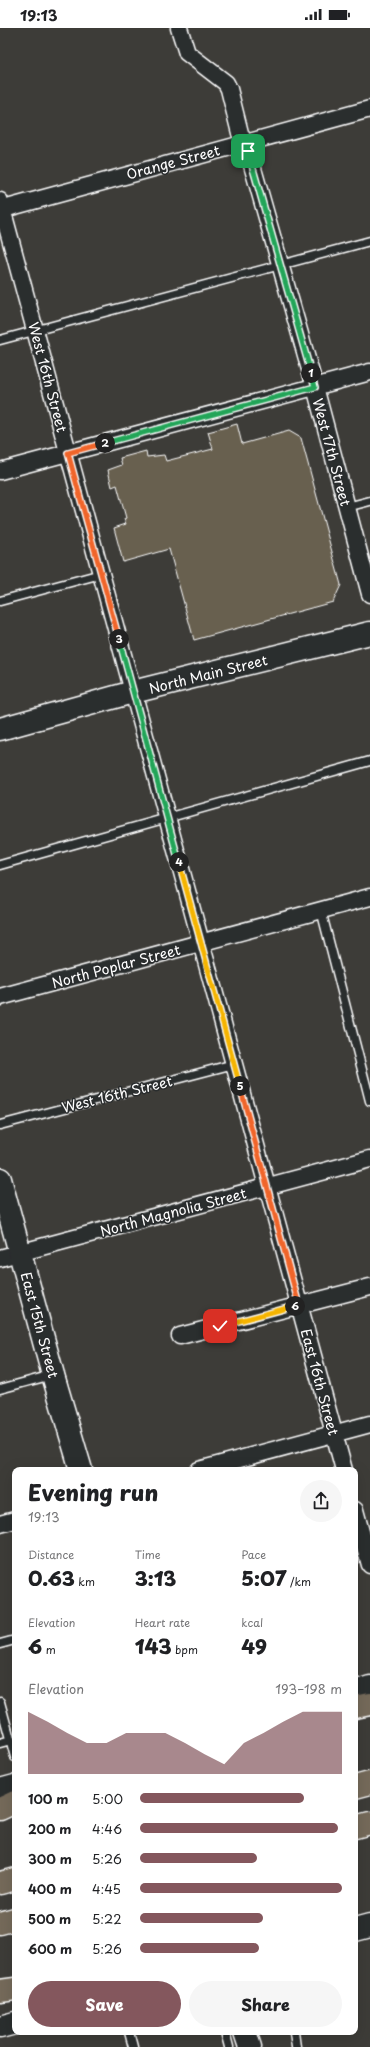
<!DOCTYPE html>
<meta charset="utf-8">
<style>
:root{--surface:#fff;--page:#f6f6f6;--text:#202124;--muted:#757577;--accent:#84575d}
body{margin:0;font-family:"Playpen Sans",sans-serif;background:var(--page);color:var(--text);height:100vh;display:flex;flex-direction:column;font-size:15px;white-space:nowrap}
*{box-sizing:border-box;margin:0}
p{font-size:13px;color:var(--muted)}
.icon{flex:none;width:22px;height:22px;fill:none;stroke:currentColor;stroke-width:2;stroke-linecap:round;stroke-linejoin:round}
.map{position:relative;flex:1;overflow:hidden}
.side{position:absolute;left:12px;top:1439px;width:346px;height:568px;display:flex;flex-direction:column;background:var(--surface);border-radius:8px;box-shadow:0 4px 16px #0002}
.side>*{flex:none}
.pin{position:absolute;display:grid;place-items:center;width:34px;height:34px;color:#fff;margin:-17px;border-radius:8px;box-shadow:0 2px 6px #0006}
.km{position:absolute;width:20px;height:20px;margin:-10px;border-radius:50%;background:#222;color:#fff;font-size:11px;line-height:20px;text-align:center}
.round{display:grid;place-items:center;flex:none;width:42px;height:42px;border-radius:21px;background:var(--page)}
.summary{display:flex;align-items:center;justify-content:space-between;height:68px;padding:0 16px}
h1{font-size:22px;font-weight:800;line-height:30px}
.figures{display:grid;grid-template-columns:repeat(3,1fr);gap:6px;height:68px;padding:4px 16px}
.figures div{display:grid;align-content:center}
.figures b{font-size:20px;font-weight:800}
.figures small{font-size:11px;font-weight:400}
.figures p{font-size:11px}
.chart{height:112px;padding:8px 16px}
.chart p{display:flex;justify-content:space-between}
.chart svg{width:100%;height:72px;margin-top:4px;fill:var(--accent);opacity:.7}
.action{display:flex;gap:8px;margin-top:auto;padding:8px 16px}
.action a{flex:1;height:46px;border-radius:24px;background:var(--accent);color:#fff;font-size:16px;font-weight:800;line-height:46px;text-align:center}
.action a+a{background:var(--page);color:var(--text)}
ul{padding:0 16px;list-style:none;font-size:13px}
li{display:grid;grid-template-columns:64px 48px 1fr;align-items:center;height:30px}
li i{height:10px;border-radius:5px;background:var(--accent)}
.status{display:flex;justify-content:space-between;align-items:center;height:28px;padding:0 20px;background:var(--surface);direction:ltr}
.status svg{height:11px;fill:currentColor}
.map>svg:first-child{display:block}
</style>
<div class="status"><b>19:13</b><svg viewBox="0 0 49 12"><path d="M0 12V9h3v3zM5 12V6h3v6zM10 12V3h3v9zM15 12V0h3v12zM26 1h20v11H26zM47 4h2v5h-2z"/></svg></div>
<div class="map">
<svg width="370" height="2019" viewBox="0 0 370 2019">
<rect width="100%" height="100%" fill="#3d3c38"/>
<filter id="ink" filterUnits="userSpaceOnUse"><feTurbulence type="fractalNoise" baseFrequency=".025" numOctaves="2"/><feDisplacementMap in="SourceGraphic" scale="8" xChannelSelector="R" yChannelSelector="G"/><feConvolveMatrix kernelMatrix="1 2 1 2 8 2 1 2 1" color-interpolation-filters="sRGB"/></filter>
<g filter="url(#ink)">
<path fill="#686050" stroke="#fff" d="M 237,396 L 242,416 L 289,403 L 301,410 L 341,557 L 333,574 L 194,612 L 169,521 L 123,534 L 114,500 L 126,496 L 124,491 L 126,490 L 117,457 L 112,459 L 108,442 L 122,437 L 120,430 L 146,423 L 147,429 L 164,427 L 166,433 L 213,421 L 208,404 Z"/>
<g fill="none" stroke-linecap="round" stroke-linejoin="round">
<g stroke="#fff" stroke-width="11">
<path id="lane" d="M 0,312 L 370,213
M 347,479 L 370,473
M 0,573 L 101,546
M 0,837 L 370,733
M 321,882 L 370,1073
M 0,1097 L 234,1036
M 0,1361 L 52,1347
M 0,1616 L 15,1612
M 0,1674 L 15,1729
M 0,1715 L 11,1712
M 129,2004 L 133,2019
M 225,2004 L 229,2019
M 294,2004 L 296,2019"/>
</g>
<g stroke="#fff" stroke-width="19">
<path id="street" d="M 179,0 L 187,25 L 226,55 L 229,61 L 240,105 L 248,123 L 315,359 L 370,566
M 0,173 L 344,1442
M 0,182 L 370,81
M 0,443 L 370,344
M 0,969 L 370,869
M 0,1230 L 370,1131
M 180,1308 L 370,1259
M 199,1442 L 370,1396
M 355,1482 L 370,1537
M 0,1496 L 15,1492"/>
</g>
<g stroke="#fff" stroke-width="25">
<path id="secondary" d="M 0,701 L 133,664 L 370,605
M 0,1151 L 53,1347 L 81,1442
M 355,1664 L 370,1659
M 0,1762 L 15,1758
M 355,1902 L 370,1898
M 0,1999 L 15,1995
M 245,2004 L 250,2019"/>
</g>
<g stroke="#fff" stroke-width="25">
<path id="highway" d="M 355,1679 L 370,1676
M 355,1759 L 370,1755
M 0,1781 L 15,1774
M 355,1799 L 370,1795
M 0,1855 L 15,1851
M 0,1895 L 15,1891
M 0,1963 L 15,1961"/>
</g>
<use href="#lane" stroke="#2a2d2e" stroke-width="8"/>
<use href="#street" stroke="#2a2d2e" stroke-width="16"/>
<use href="#secondary" stroke="#2a2d2e" stroke-width="22"/>
<use href="#highway" stroke="#746a5a" stroke-width="22"/>
</g>
</g>
<g fill="none" stroke-linecap="round" stroke-linejoin="round" filter="url(#ink)">
<g stroke="#fff" stroke-width="8">
<path id="split-1" d="M 248,123 L 311,345"/>
</g>
<g stroke="#fff" stroke-width="8">
<path id="split-2" d="M 105,415 L 315,359 L 311,345"/>
</g>
<g stroke="#fff" stroke-width="8">
<path id="split-3" d="M 105,415 L 68,425 L 119,611"/>
</g>
<g stroke="#fff" stroke-width="8">
<path id="split-4" d="M 119,611 L 179,834"/>
</g>
<g stroke="#fff" stroke-width="8">
<path id="split-5" d="M 179,834 L 240,1058"/>
</g>
<g stroke="#fff" stroke-width="8">
<path id="split-6" d="M 240,1058 L 299,1277 L 295,1278"/>
</g>
<g stroke="#fff" stroke-width="8">
<path id="split-7" d="M 220,1298 L 295,1278"/>
</g>
<use href="#split-1" stroke="#22a559" stroke-width="5"/>
<use href="#split-2" stroke="#22a559" stroke-width="5"/>
<use href="#split-3" stroke="#f0652b" stroke-width="5"/>
<use href="#split-4" stroke="#22a559" stroke-width="5"/>
<use href="#split-5" stroke="#f5b400" stroke-width="5"/>
<use href="#split-6" stroke="#f0652b" stroke-width="5"/>
<use href="#split-7" stroke="#f5b400" stroke-width="5"/>
</g>
<g text-anchor="middle" dominant-baseline="central" stroke-width="3" stroke-linejoin="round" paint-order="stroke">
<g font-size="14" fill="#fff" stroke="#2a2d2e">
<text transform="translate(173 134) rotate(-15)">Orange Street</text>
<text transform="translate(48 349) rotate(75)">West 16th Street</text>
<text transform="translate(332 424) rotate(75)">West 17th Street</text>
<text transform="translate(208 646) rotate(-14)">North Main Street</text>
<text transform="translate(116 938) rotate(-15)">North Poplar Street</text>
<text transform="translate(117 1066) rotate(-14)">West 16th Street</text>
<text transform="translate(173 1184) rotate(-15)">North Magnolia Street</text>
<text transform="translate(40 1297) rotate(75)">East 15th Street</text>
<text transform="translate(320 1354) rotate(75)">East 16th Street</text>
</g>
</g>
</svg>
<div class="pin" style="left:248px;top:123px;background:#1e9e55"><svg class="icon" aria-label="arrive" viewBox="0 0 24 24"><path d="M6 21V4h12l-3 4 3 4H6"/></svg></div>
<div class="pin" style="left:220px;top:1298px;background:#d93025"><svg class="icon" aria-label="check" viewBox="0 0 24 24"><path d="M5 12l5 5 9-10"/></svg></div>
<b class="km" style="left:311px;top:345px">1</b>
<b class="km" style="left:105px;top:415px">2</b>
<b class="km" style="left:119px;top:611px">3</b>
<b class="km" style="left:179px;top:834px">4</b>
<b class="km" style="left:240px;top:1058px">5</b>
<b class="km" style="left:295px;top:1278px">6</b>
<section class="side">
<div class="summary"><div><h1>Evening run</h1><p>19:13</p></div><a class="round"><svg class="icon" aria-label="share" viewBox="0 0 24 24"><path d="M12 15V3M7 8l5-5 5 5M5 13v7h14v-7"/></svg></a></div>
<div class="figures">
<div><p>Distance</p><b>0.63<small> km</small></b></div>
<div><p>Time</p><b>3:13</b></div>
<div><p>Pace</p><b>5:07<small> /km</small></b></div>
</div>
<div class="figures">
<div><p>Elevation</p><b>6<small> m</small></b></div>
<div><p>Heart rate</p><b>143<small> bpm</small></b></div>
<div><p>kcal</p><b>49</b></div>
</div>
<div class="chart"><p><span>Elevation</span>193–198 m</p>
<svg viewBox="0 0 160 44" preserveAspectRatio="none"><path d="M0 44V6L10 12L20 19L30 25L40 25L50 19L60 19L70 19L80 25L90 32L100 38L110 25L120 19L130 12L140 6L150 6L160 6V44z"/></svg>
</div>
<ul>
<li><b>100 m</b>5:00<i style="width:81%"></i></li>
<li><b>200 m</b>4:46<i style="width:98%"></i></li>
<li><b>300 m</b>5:26<i style="width:58%"></i></li>
<li><b>400 m</b>4:45<i style="width:100%"></i></li>
<li><b>500 m</b>5:22<i style="width:61%"></i></li>
<li><b>600 m</b>5:26<i style="width:59%"></i></li>
</ul>
<div class="action"><a>Save</a><a>Share</a></div>
</section>
</div>
